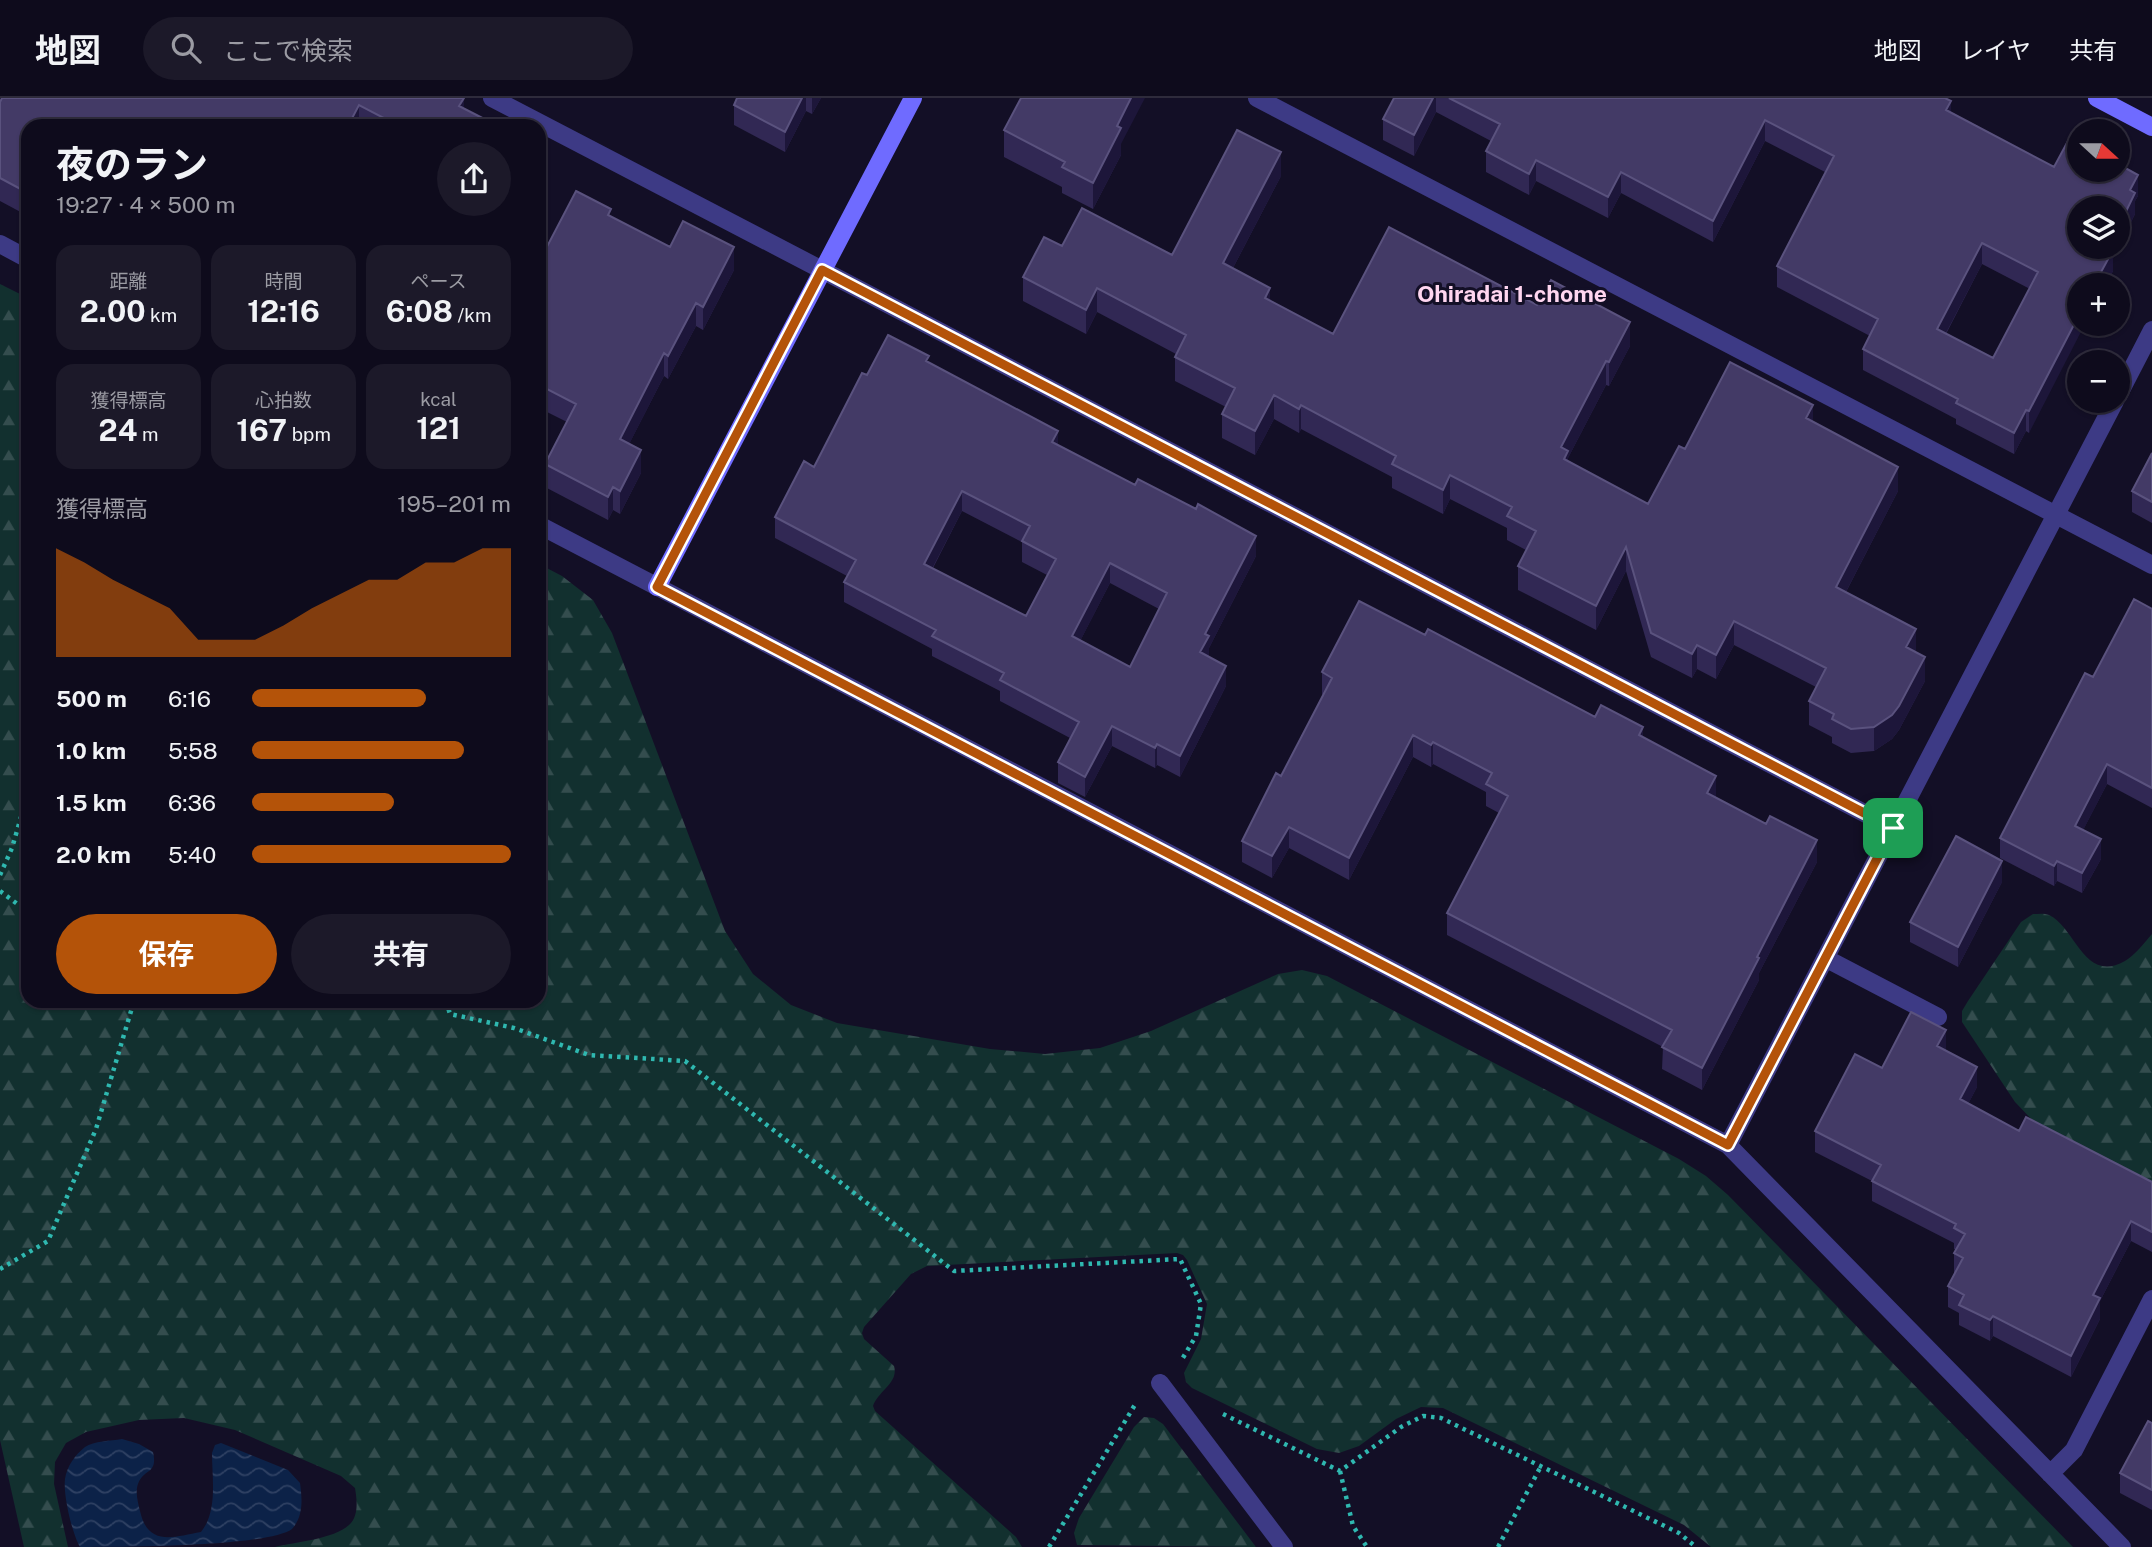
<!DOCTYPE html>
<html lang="ja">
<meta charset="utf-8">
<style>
:root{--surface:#0e0b1c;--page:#1c1929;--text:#f1f3f6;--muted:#9b9ba3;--line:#2e2b3b;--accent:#b45309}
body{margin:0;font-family:"Public Sans","Noto Sans JP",sans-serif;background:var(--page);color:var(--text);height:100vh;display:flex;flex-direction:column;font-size:26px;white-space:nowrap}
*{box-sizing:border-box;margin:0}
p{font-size:23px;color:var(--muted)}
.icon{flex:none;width:38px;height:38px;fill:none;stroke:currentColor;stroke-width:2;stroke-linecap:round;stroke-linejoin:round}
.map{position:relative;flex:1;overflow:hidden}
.sheet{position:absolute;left:21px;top:21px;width:525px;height:889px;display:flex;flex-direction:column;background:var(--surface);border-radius:21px;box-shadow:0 2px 5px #0004,0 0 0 2px var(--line)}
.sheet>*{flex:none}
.needle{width:46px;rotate:111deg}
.fabs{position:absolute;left:2067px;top:21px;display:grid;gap:14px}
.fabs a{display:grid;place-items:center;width:63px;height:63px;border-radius:50%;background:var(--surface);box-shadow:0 2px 5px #0004,0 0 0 2px var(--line);font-size:35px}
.pin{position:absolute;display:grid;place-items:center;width:60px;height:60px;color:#fff;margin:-30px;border-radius:14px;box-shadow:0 4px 10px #0006}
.round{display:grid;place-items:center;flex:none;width:74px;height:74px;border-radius:37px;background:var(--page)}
.head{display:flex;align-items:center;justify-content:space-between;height:119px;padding:0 35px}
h1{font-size:38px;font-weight:700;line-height:52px}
.figures{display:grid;grid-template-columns:repeat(3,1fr);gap:10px;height:119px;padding:7px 35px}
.figures div{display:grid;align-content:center;border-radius:18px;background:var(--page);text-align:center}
.figures b{font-size:30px;font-weight:700}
.figures small{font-size:19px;font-weight:400}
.figures p{font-size:19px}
.chart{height:196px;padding:14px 35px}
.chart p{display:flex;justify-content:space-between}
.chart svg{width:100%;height:126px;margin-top:7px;fill:var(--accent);opacity:.7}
.button{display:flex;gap:14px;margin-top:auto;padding:14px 35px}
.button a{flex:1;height:80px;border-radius:42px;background:var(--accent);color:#fff;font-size:28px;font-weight:700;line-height:80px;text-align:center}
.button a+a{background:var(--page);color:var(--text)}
ul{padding:0 35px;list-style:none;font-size:23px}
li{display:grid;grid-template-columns:112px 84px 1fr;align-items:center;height:52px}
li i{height:18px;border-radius:9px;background:var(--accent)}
header{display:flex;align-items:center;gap:42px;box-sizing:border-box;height:98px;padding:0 35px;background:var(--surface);border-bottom:2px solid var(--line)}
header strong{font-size:33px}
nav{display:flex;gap:38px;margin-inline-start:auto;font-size:24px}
.search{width:490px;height:63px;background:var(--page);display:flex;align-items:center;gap:18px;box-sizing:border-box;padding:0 24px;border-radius:38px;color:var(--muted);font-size:26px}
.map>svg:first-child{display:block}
</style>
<header>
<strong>地図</strong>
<div class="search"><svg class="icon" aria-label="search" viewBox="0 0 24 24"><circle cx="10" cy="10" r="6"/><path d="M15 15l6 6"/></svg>ここで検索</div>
<nav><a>地図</a><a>レイヤ</a><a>共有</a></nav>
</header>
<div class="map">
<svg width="2152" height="1449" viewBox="0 0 2152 1449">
<defs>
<pattern id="forest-firs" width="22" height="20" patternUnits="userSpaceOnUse" patternTransform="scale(1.75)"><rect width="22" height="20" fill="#12302f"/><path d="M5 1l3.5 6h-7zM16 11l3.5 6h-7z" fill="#344d4e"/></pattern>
<pattern id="water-waves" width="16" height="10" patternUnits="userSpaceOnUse" patternTransform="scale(1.75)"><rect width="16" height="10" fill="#0c2248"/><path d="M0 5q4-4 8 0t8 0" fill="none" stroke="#2f4163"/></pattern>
</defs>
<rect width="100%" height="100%" fill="#130f26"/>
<path fill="url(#forest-firs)" d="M 0,186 L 28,200 L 28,903 L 539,903 L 539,466 L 562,478 L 593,502 L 612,535 L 725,833 L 753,876 L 791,907 L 837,925 L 990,951 L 1045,956 L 1100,950 L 1151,933 L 1278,876 L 1302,872 L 1327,878 L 1679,1061 L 1706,1078 L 1728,1097 L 2073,1449 L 1711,1449 L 1684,1427 L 1443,1310 L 1421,1309 L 1396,1321 L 1359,1348 L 1339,1355 L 1317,1351 L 1192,1290 L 1186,1284 L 1184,1275 L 1201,1241 L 1207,1206 L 1187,1162 L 1183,1157 L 1177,1155 L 927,1168 L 911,1176 L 864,1229 L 862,1235 L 864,1241 L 894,1268 C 899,1285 878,1293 873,1308 L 875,1313 L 1016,1439 L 1022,1449 L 275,1449 C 295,1444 334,1441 349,1427 C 359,1418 357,1402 355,1390 L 341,1378 L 235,1332 L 184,1320 L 139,1322 L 86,1334 L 66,1345 L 55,1364 L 54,1386 L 68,1449 L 24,1449 L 0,1342 Z
M 2033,816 C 2038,816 2044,815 2049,817 C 2076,830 2084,886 2125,863 C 2135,857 2144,845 2152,836 L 2152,1092 L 2037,1027 L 2015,1004 L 1962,924 L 1962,913 L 1968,903 L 2021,824 Z
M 1144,1319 L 1154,1320 L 1163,1326 L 1256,1449 L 1077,1447 L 1074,1435 L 1079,1420 L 1134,1329 Z"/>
<path fill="url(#water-waves)" d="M 122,1341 L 139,1346 L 153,1354 C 158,1377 144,1370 138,1386 C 135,1394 138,1405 140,1413 C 148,1449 173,1439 201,1434 C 218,1413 212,1380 212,1355 L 215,1347 L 221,1345 L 288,1372 L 300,1385 C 302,1400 304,1418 292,1431 C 267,1449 120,1449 80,1449 C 72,1435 63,1397 65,1381 C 67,1368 75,1357 85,1349 C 94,1343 111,1343 122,1341 Z"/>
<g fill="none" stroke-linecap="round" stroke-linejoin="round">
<path stroke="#2fb8b0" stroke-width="4.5" stroke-dasharray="3.5 5" stroke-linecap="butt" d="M 0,777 L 12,750 L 28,695
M 0,793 L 28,814
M 446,903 L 450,916 L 514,930 L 589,957 L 685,963 L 954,1173 L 1180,1161 L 1201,1206 L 1196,1238 L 1181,1263
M 0,1171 L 48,1143 L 96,1031 L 134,903
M 1223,1316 L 1340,1373 L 1401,1329 L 1423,1318 L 1441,1320 L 1679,1435 L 1696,1449
M 1340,1373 L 1353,1428 L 1367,1449
M 1049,1449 L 1136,1305
M 1498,1449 L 1541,1368"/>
<path stroke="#3d3a85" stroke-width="18" d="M 1160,1285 L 1284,1449"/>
<path stroke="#3d3a85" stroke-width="18" d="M 492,0 L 1893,730
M 1257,0 L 2152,467
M 0,146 L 28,161
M 2118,298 L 2152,232
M 539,427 L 1728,1047 L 2122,1449
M 1825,860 L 1938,919
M 1728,1047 L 2115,303
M 2050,1376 L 2074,1352 L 2152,1201"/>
<path stroke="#6f6bff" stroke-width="18" d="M 2097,0 L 2152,29
M 657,489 L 913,0"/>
</g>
<path fill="#312854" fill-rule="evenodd" d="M 2,0 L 464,10 L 498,28 L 28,28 L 28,118 L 0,103 L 0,4 Z
M 737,0 L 821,0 L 812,16 L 806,13 L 785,54 L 734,27 L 734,7 Z
M 1394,0 L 1945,0 L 1951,15 L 2054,69 L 2138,98 L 2135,103 L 2135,116 L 2113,160 L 2113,173 L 2106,187 L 2079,187 L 2029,335 L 2026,333 L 2014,356 L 1956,326 L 1956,321 L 1863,272 L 1863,251 L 1870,238 L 1777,189 L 1777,168 L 1825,74 L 1765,43 L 1713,144 L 1621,95 L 1608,120 L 1536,83 L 1529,97 L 1486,74 L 1486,53 L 1491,43 L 1436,14 L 1414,58 L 1383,42 L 1383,21 ZM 1982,166 L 2030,191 L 1993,260 L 1946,236 Z
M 1004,32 L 1121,46 L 1121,57 L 1093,111 L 1062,95 L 1062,89 L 1004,59 Z
M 1281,78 L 1233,170 L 1270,203 L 1333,236 L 1537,207 L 1630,248 L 1609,288 L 1606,287 L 1568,360 L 1568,363 L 1648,406 L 1685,351 L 1813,324 L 1898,393 L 1846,494 L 1916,554 L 1925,583 L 1899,632 L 1892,641 L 1874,653 L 1851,655 L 1832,645 L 1832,639 L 1809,627 L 1809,603 L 1816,589 L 1734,547 L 1716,581 L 1697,571 L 1692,580 L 1651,559 L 1626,473 L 1596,532 L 1518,492 L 1518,468 L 1526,452 L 1507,442 L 1507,430 L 1450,401 L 1443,416 L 1392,390 L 1392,379 L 1301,331 L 1299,335 L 1274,321 L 1255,357 L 1222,340 L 1222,316 L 1226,309 L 1175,283 L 1175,259 L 1176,256 L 1097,214 L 1086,236 L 1023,203 L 1023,179 L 1062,148 L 1172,157 Z
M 611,119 L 670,149 L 734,172 L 703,232 L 696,228 L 668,281 L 664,278 L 629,346 L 641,375 L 620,416 L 613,412 L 608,422 L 545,389 L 545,366 L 567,324 L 539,310 L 539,164 Z
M 929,264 L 1058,347 L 1256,458 L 1209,550 L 1209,559 L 1226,588 L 1180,679 L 1157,667 L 1155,670 L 1112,648 L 1085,699 L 1058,685 L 1058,664 L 1070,640 L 1000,603 L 1000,593 L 932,558 L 932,551 L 844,504 L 844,484 L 847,478 L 775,440 L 775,419 L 814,369 L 867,277 ZM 962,413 L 1022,444 L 1022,464 L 1047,477 L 1026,518 L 933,470 ZM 1110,485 L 1159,511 L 1130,569 L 1080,543 Z
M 2152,355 L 2152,425 L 2132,414 L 2132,393 Z
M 2152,511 L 2152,710 L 2107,686 L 2083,732 L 2101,761 L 2082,795 L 2057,783 L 2054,788 L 2000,760 L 2000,740 L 2093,579 Z
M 1425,537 L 1595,619 L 1643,640 L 1716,699 L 1817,764 L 1759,875 L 1759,882 L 1702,992 L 1662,971 L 1663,949 L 1447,837 L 1447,815 L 1499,715 L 1486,708 L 1486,694 L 1433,666 L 1431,669 L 1413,659 L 1349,782 L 1289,750 L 1272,780 L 1242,764 L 1242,743 L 1281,678 L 1323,597 L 1322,596 L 1322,574 Z
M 2002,784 L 1958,869 L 1910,844 L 1910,824 Z
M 1946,952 L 1977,989 L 1968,1006 L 2019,1033 L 2152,1084 L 2152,1154 L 2131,1143 L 2100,1203 L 2100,1221 L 2071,1279 L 1993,1238 L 1990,1243 L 1959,1227 L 1959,1215 L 1948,1209 L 1948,1188 L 1954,1176 L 1954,1155 L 1956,1152 L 1954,1151 L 1954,1145 L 1872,1103 L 1872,1083 L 1815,1054 L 1815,1033 L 1882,970 Z
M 2152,1325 L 2152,1412 L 2120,1395 L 2120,1375 Z"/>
<path fill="#1d163a" d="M 464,0 L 464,23 L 459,8 Z
M 802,0 L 806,0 L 806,13 L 785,54 L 785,34 Z
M 812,0 L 821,0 L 812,16 Z
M 1131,0 L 1145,0 L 1121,46 L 1121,57 L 1093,111 L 1093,85 L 1117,28 Z
M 1433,0 L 1436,0 L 1436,14 L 1414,58 L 1414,37 Z
M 1951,3 L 1951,24 L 1946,12 Z
M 359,7 L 359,28 L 348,28 Z
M 1765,22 L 1765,43 L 1713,144 L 1713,123 Z
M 1281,54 L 1281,78 L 1223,189 L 1223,165 Z
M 1536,62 L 1536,83 L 1529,97 L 1529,76 Z
M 1621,74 L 1621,95 L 1608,120 L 1608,99 Z
M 2138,77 L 2138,98 L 2135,103 L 2135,116 L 2113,160 L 2113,173 L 2106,187 L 2094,187 L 2108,149 L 2118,149 L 2118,130 L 2130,92 Z
M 1982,145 L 1982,166 L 1937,252 L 1937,231 Z
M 734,149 L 734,172 L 703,232 L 703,209 Z
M 1097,190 L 1097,214 L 1086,236 L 1086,212 Z
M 1270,190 L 1270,214 L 1265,200 Z
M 696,205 L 696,228 L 668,281 L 668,258 Z
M 2079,217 L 2079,226 L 2085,226 L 2029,335 L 2029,313 Z
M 1630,224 L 1630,248 L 1609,288 L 1609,264 Z
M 664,255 L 664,278 L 620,364 L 620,341 Z
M 1606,263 L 1606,287 L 1568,360 L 1568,377 L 1561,349 Z
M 1274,297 L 1274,321 L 1255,357 L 1255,333 Z
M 1301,307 L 1301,331 L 1299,335 L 1299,311 Z
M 1813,307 L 1813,331 L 1806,320 Z
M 2026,312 L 2026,333 L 2014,356 L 2014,335 Z
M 1058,333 L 1058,353 L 1052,344 Z
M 641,352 L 641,375 L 620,416 L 620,393 Z
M 1898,369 L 1898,393 L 1836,513 L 1836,489 Z
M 1450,377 L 1450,401 L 1443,416 L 1443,392 Z
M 613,389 L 613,412 L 608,422 L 608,399 Z
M 962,393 L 962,413 L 924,486 L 924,466 Z
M 1256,438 L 1256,458 L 1209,550 L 1209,559 L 1200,554 L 1205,536 Z
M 1626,449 L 1626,473 L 1596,532 L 1596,508 Z
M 1110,465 L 1110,485 L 1072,559 L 1072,538 Z
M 1734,523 L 1734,547 L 1716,581 L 1716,557 Z
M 1916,531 L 1916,555 L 1906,549 Z
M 1697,547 L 1697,571 L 1692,580 L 1692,556 Z
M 1925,559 L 1925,583 L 1899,632 L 1892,641 L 1874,653 L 1874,629 Z
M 1226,568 L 1226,588 L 1180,679 L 1180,658 Z
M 1112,628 L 1112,648 L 1085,699 L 1085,679 Z
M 1643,629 L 1643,650 L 1639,637 Z
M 1413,637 L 1413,659 L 1349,782 L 1349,760 Z
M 1433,644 L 1433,666 L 1431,669 L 1431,647 Z
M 1157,646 L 1157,667 L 1155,670 L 1155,650 Z
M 2107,666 L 2107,686 L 2075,748 L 2075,728 Z
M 1716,678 L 1716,699 L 1707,695 Z
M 1289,729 L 1289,750 L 1272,780 L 1272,758 Z
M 2101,741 L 2101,761 L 2082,795 L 2082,775 Z
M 1817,742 L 1817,764 L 1759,875 L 1759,882 L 1702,992 L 1702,970 L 1757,859 Z
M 2002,763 L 2002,784 L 1958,869 L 1958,849 Z
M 2057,763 L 2057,783 L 2054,788 L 2054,768 Z
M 1946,932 L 1946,953 L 1937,948 Z
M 1977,969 L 1977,989 L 1960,1022 L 1960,1001 Z
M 2131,1123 L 2131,1143 L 2100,1203 L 2100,1221 L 2071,1279 L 2071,1258 L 2093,1197 Z
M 1993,1218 L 1993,1238 L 1990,1243 L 1990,1222 Z"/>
<path fill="#433a66" stroke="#5a527e" stroke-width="2" fill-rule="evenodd" d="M 2,0 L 464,0 L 459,8 L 498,28 L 399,28 L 359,7 L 348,28 L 28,28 L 28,95 L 0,80 L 0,4 Z
M 737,0 L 802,0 L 785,34 L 734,7 Z
M 1021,0 L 1131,0 L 1117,28 L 1121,30 L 1093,85 L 1062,69 L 1065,64 L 1004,32 Z
M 1394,0 L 1433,0 L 1414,37 L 1383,21 Z
M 1449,0 L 1945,0 L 1951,3 L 1946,12 L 2054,69 L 2069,41 L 2079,46 L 2079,72 L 2118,72 L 2118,66 L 2138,77 L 2130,92 L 2135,95 L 2118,130 L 2118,110 L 2079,110 L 2079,149 L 2108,149 L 2113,152 L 2094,187 L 2079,187 L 2079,217 L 2029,313 L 2026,312 L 2014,335 L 1956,305 L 1958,301 L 1863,251 L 1878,221 L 1777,168 L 1834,58 L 1765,22 L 1713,123 L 1621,74 L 1608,99 L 1536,62 L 1529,76 L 1486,53 L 1500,26 ZM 1982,145 L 2038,174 L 1993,260 L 1937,231 Z
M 1237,32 L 1281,54 L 1223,165 L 1270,190 L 1265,200 L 1333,236 L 1389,129 L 1537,207 L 1551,182 L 1630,224 L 1609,264 L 1606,263 L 1561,349 L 1568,353 L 1564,361 L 1648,406 L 1679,348 L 1685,351 L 1730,264 L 1813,307 L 1806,320 L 1898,369 L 1836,489 L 1916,531 L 1906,549 L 1925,559 L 1899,608 L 1892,617 L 1874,629 L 1851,631 L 1832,621 L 1834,616 L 1809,603 L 1826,570 L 1734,523 L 1716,557 L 1697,547 L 1692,556 L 1651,535 L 1626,449 L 1596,508 L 1518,468 L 1536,433 L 1507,418 L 1512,409 L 1450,377 L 1443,392 L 1392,366 L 1396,358 L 1301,307 L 1299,311 L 1274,297 L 1255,333 L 1222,316 L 1235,290 L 1175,259 L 1186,237 L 1097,190 L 1086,212 L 1023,179 L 1044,139 L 1062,148 L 1082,110 L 1172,157 Z
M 576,93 L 611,111 L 608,117 L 670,149 L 683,123 L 734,149 L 703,209 L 696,205 L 668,258 L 664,255 L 620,341 L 641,352 L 620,393 L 613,389 L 608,399 L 545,366 L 576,306 L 539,287 L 539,164 Z
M 888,237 L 929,258 L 926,263 L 1058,333 L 1052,344 L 1135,387 L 1138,381 L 1196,411 L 1198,406 L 1256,438 L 1205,536 L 1209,538 L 1200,554 L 1226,568 L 1180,658 L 1157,646 L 1155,650 L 1112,628 L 1085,679 L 1058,664 L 1079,624 L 1000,582 L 1004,575 L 932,538 L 936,532 L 844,484 L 856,462 L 775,419 L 804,363 L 814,369 L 862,275 L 867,277 ZM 962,393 L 1030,428 L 1022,443 L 1056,461 L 1026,518 L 924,466 ZM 1110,465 L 1167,495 L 1130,569 L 1072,538 Z
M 2152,355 L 2152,404 L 2132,393 Z
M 2134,501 L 2152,511 L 2152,690 L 2107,666 L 2075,728 L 2101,741 L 2082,775 L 2057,763 L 2054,768 L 2000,740 L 2085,575 L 2093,579 Z
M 1359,503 L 1425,537 L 1428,531 L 1595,619 L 1601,607 L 1643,629 L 1639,637 L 1716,678 L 1707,695 L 1766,726 L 1770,718 L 1817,742 L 1757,859 L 1759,860 L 1702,970 L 1662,949 L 1672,932 L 1447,815 L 1508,698 L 1486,686 L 1492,675 L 1433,644 L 1431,647 L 1413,637 L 1349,760 L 1289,729 L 1272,758 L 1242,743 L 1276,675 L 1281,678 L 1332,580 L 1322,574 Z
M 1956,738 L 2002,763 L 1958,849 L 1910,824 Z
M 1911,914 L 1946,932 L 1937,948 L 1977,969 L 1960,1001 L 2019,1033 L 2026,1019 L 2152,1084 L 2152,1134 L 2131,1123 L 2093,1197 L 2100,1200 L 2071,1258 L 1993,1218 L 1990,1222 L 1959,1207 L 1964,1197 L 1948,1188 L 1963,1160 L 1954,1155 L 1965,1136 L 1954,1130 L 1956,1126 L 1872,1083 L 1881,1067 L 1815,1033 L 1855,956 L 1882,970 Z
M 2148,1323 L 2152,1325 L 2152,1392 L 2120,1375 Z"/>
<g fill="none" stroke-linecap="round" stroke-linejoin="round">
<g stroke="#fff" stroke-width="14">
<path id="route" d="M 822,172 L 1893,730 L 1728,1047 L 657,489 Z"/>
</g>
<use href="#route" stroke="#b45309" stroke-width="9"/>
</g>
<g text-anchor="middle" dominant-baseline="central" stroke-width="6" stroke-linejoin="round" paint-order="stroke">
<g font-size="23" font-weight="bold" fill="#ffd6f0" stroke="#130f26">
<text x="1512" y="195">Ohiradai 1-chome</text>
</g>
</g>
</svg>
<div class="fabs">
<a><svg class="needle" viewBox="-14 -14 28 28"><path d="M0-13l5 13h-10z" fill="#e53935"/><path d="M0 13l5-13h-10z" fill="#9b9ba3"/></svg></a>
<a><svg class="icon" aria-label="layers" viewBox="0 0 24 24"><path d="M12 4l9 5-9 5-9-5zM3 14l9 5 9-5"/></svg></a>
<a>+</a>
<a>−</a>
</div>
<div class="pin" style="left:1893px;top:730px;background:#1e9e55"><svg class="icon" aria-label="arrive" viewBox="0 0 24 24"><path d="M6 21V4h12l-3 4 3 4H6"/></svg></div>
<section class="sheet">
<div class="head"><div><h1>夜のラン</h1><p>19:27 · 4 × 500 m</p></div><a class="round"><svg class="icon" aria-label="share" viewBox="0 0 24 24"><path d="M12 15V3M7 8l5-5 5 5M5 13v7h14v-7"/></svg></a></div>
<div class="figures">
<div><p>距離</p><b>2.00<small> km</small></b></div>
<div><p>時間</p><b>12:16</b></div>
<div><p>ペース</p><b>6:08<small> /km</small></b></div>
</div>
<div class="figures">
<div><p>獲得標高</p><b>24<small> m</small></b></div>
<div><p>心拍数</p><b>167<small> bpm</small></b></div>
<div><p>kcal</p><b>121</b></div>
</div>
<div class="chart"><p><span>獲得標高</span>195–201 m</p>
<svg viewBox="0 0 160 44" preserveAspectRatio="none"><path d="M0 44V6L10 11L20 17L30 22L40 27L50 38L60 38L70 38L80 33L90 27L100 22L110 17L120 17L130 11L140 11L150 6L160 6V44z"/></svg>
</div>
<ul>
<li><b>500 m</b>6:16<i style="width:67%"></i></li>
<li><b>1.0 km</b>5:58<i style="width:82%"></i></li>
<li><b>1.5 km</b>6:36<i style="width:55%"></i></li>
<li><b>2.0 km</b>5:40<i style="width:100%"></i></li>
</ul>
<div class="button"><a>保存</a><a>共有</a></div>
</section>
</div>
